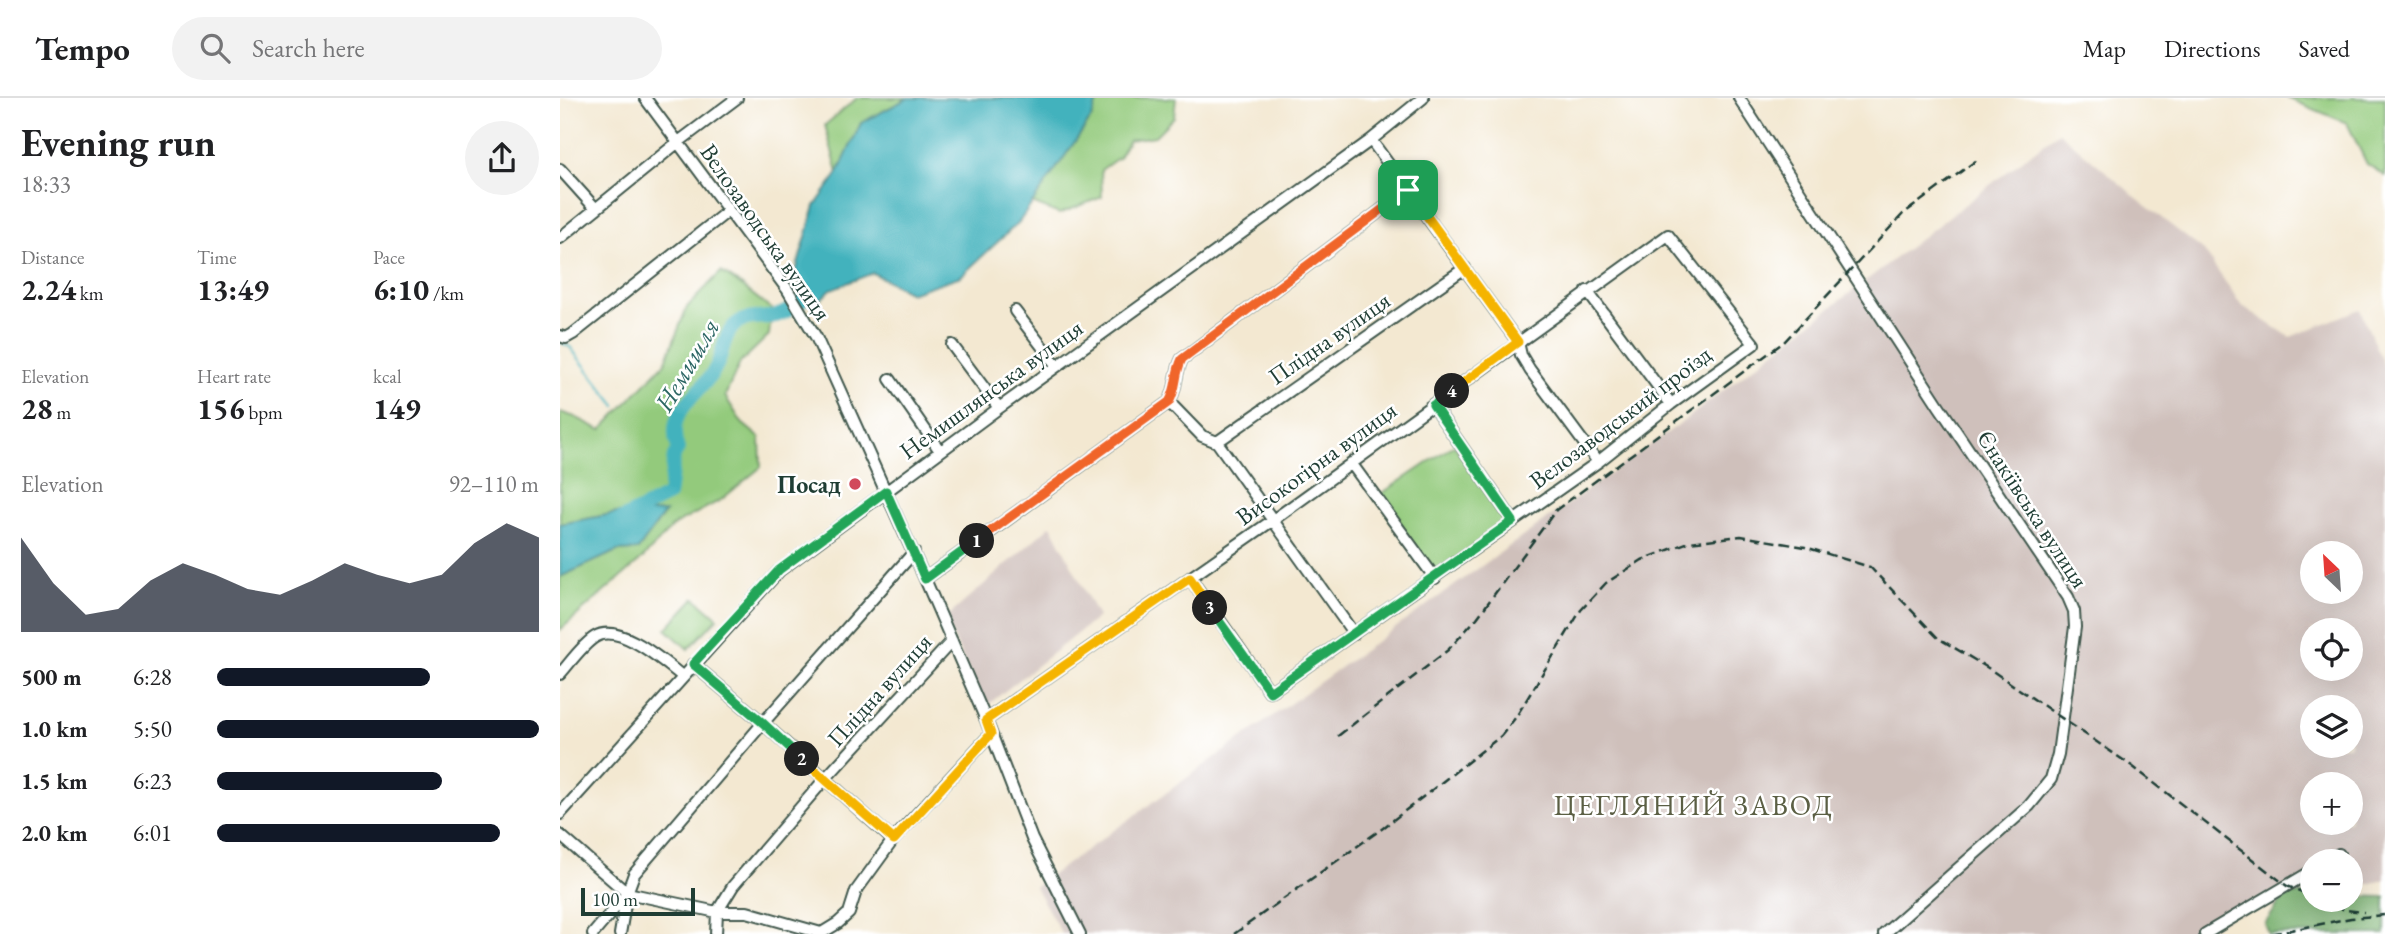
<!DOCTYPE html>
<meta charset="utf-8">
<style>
:root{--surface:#fff;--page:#f2f2f2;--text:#202124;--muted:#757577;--line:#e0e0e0;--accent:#111827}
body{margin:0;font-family:"EB Garamond",serif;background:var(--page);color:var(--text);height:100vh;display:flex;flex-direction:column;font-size:26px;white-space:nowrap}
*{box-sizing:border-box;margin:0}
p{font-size:23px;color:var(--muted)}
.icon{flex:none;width:38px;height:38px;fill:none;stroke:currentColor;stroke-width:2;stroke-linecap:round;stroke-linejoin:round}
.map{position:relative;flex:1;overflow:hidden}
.sheet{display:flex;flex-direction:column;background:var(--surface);width:560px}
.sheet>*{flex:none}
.needle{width:46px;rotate:335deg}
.fabs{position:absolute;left:1740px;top:443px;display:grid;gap:14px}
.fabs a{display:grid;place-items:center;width:63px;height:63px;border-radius:50%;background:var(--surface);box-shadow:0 7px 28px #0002;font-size:35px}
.scale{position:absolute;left:21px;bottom:18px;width:114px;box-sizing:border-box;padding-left:7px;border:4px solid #1f3d34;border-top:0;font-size:19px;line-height:24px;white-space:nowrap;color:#1f3d34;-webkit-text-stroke:5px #fff;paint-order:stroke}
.pin{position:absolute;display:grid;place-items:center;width:60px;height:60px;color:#fff;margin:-30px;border-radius:14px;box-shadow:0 4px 10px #0006}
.km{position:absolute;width:35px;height:35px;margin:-18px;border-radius:50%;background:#222;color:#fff;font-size:19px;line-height:35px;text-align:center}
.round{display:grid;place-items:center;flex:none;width:74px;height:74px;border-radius:37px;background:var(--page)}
.headline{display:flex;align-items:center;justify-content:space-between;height:119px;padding:0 21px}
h1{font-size:38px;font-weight:700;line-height:52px}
.figures{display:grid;grid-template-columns:repeat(3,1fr);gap:10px;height:119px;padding:7px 21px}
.figures div{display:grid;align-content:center}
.figures b{font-size:30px;font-weight:700}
.figures small{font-size:19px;font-weight:400}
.figures p{font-size:19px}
.chart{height:196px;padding:14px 21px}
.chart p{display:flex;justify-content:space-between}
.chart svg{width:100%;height:126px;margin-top:7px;fill:var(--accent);opacity:.7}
ul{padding:0 21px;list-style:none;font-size:23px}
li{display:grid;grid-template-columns:112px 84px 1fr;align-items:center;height:52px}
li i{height:18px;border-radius:9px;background:var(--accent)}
header{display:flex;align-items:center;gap:42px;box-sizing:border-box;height:98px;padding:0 35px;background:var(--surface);border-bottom:2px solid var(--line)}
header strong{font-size:33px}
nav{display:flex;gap:38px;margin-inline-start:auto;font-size:24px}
.search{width:490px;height:63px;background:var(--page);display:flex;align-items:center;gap:18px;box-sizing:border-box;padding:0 24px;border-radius:38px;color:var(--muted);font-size:26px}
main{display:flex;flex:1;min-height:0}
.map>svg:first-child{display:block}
</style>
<header>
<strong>Tempo</strong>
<div class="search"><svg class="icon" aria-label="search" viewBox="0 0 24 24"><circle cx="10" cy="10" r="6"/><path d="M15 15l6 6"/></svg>Search here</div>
<nav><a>Map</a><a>Directions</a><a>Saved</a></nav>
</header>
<main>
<section class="sheet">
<div class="headline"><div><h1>Evening run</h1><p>18:33</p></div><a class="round"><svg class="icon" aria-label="share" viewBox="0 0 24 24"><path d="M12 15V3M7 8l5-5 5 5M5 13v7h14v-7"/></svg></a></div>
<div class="figures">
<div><p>Distance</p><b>2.24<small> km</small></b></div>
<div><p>Time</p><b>13:49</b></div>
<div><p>Pace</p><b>6:10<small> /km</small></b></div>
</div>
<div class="figures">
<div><p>Elevation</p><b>28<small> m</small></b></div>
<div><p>Heart rate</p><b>156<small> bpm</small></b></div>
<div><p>kcal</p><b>149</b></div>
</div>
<div class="chart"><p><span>Elevation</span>92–110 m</p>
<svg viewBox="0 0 160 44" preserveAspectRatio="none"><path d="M0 44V11L10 27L20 38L30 36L40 26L50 20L60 24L70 29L80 31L90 26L100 20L110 24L120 27L130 24L140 13L150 6L160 11V44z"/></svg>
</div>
<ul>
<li><b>500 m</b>6:28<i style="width:66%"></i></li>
<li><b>1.0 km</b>5:50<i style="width:100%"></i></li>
<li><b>1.5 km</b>6:23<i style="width:70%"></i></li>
<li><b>2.0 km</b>6:01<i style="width:88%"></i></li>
</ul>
</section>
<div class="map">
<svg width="1825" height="836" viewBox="0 0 1825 836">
<rect width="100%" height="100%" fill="#fff"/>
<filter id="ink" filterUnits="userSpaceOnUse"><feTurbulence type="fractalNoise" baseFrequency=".0143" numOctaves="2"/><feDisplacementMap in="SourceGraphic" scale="14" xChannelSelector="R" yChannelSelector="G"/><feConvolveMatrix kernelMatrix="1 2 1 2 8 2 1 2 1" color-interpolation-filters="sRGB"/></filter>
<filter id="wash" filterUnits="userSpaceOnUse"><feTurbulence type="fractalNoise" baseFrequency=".00686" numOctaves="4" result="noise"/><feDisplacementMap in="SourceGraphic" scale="28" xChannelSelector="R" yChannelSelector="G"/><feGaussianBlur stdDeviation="1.57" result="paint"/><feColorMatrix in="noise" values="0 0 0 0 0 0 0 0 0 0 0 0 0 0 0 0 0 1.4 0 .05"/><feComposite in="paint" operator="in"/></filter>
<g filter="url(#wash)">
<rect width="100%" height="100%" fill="#f3e8d1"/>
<path fill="#cfc0bb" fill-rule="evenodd" d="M 1499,34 L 1590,111 L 1644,153 L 1681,207 L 1730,239 L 1800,211 L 1825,271 L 1825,782 L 1790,790 L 1790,763 L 1752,763 L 1752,799 L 1669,819 L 1643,836 L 502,836 L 475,789 L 1125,322 ZM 1752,455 L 1790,455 L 1790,494 L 1752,494 ZM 1752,532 L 1790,532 L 1790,570 L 1752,570 ZM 1752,609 L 1790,609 L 1790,648 L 1752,648 ZM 1752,686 L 1790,686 L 1790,724 L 1752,724 Z
M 491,427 L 538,519 L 425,609 L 385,521 Z"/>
<path fill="#93ca7c" stroke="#598458" stroke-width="2" d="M 297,0 L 348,0 L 301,25 L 278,75 L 265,27 Z
M 538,0 L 616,0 L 614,19 L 595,38 L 569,42 L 559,59 L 541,72 L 542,99 L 499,116 L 472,105 L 532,19 Z
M 1727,0 L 1825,0 L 1825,78 L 1807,66 L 1787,25 Z
M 161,174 C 180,184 194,199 212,211 L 209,237 L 180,265 L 165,298 L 182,325 L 200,340 L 201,369 L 161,402 L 114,427 L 82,461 L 0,532 L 0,479 L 57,453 L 78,452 L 105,415 L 57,415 L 0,426 L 0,314 L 15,319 L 41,332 L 105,265 L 127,209 Z
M 894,347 L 946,420 L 946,425 L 878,474 L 873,473 L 818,398 Z
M 135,500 L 158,520 L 128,551 L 106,531 Z"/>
<path fill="#76ae6c" stroke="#4a7650" stroke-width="2" d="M 1725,796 L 1752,797 L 1752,802 L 1790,802 L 1790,798 L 1825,799 L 1825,836 L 1709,836 L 1705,826 Z"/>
<path fill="#43b2bd" stroke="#317878" stroke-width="2" d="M 348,0 L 538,0 L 532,19 L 459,124 L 401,178 L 350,195 L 313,175 L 271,191 L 253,209 L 235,176 L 255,108 L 278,75 L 301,25 Z
M 105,414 L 78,452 L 57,453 L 0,479 L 0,426 L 57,415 Z"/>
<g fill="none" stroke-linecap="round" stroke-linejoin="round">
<path stroke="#43b2bd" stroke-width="2.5" d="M 0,244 L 10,249 L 56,308"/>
<path stroke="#43b2bd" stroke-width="14" d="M 56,424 L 109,397 L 114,358 L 118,351 C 115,343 114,333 116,324 C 123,302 148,288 157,267 C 164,252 164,233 179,224 C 191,217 204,221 216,218 C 231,213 252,197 255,182"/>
</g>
</g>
<g filter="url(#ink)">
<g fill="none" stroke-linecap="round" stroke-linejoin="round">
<g stroke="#3f574c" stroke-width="14">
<path id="minor" d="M 85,0 L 227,191 L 256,239 L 365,481 L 426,622 L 472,741 L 520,836
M 1179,0 L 1379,308 L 1508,499 L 1514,513 L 1515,529 L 1498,656 L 1491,681 L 1469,708 L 1324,836
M 811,42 L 958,244 L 961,257 L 970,272 L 1038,364
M 0,71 L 36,111
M 0,140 L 117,45 L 177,0
M 1027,193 L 1111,306
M 455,213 L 497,268
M 0,238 L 6,240 L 13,236 L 168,113
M 392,247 L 439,310
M 330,281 L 380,353
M 609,304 L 642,338 L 657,344 L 794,536
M 873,307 L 953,423
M 657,344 L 905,170
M 791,365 L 875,480
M 365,481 L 609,304 C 618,289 614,277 622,261 L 848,92
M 133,566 L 203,625 L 333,742
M 0,576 C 10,565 22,547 35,539 C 59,524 103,563 122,578
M 426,622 L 713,422 L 1108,137 L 1194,246 L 1111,306 L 1038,364 L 710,594 L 630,480
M 0,716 L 219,473 L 439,310 L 811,42 L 863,0
M 0,737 L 67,795 L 157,814 L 187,814 L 261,835
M 1768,763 L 1779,756
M 33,836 L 65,798
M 60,836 L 67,795 L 74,776 L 203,625 L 354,454
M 156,836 L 157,814 L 173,788 L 264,682 L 392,543
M 260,836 L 278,825 L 289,815 L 296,793 L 333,742 L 431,636
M 1645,836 L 1752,773"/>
</g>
<use href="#minor" stroke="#fff" stroke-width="10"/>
<path stroke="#1f3d34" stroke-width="2.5" stroke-dasharray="10 5" stroke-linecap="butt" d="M 778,638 L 888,552 L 917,520 L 996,412 L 1224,244 L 1343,116 L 1417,62
M 1760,802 L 1785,812 L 1804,814
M 674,836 L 823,730 L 941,638 L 956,619 L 1021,512 L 1046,485 L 1082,462 L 1129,444 L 1181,438 L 1245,449 L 1310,469 L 1378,540 L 1428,570 L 1572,668 L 1727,788 L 1752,798
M 1711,836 L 1791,820 L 1825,817"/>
</g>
</g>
<g fill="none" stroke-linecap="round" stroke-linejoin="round" filter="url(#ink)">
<g stroke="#fff" stroke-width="14">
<path id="split-1" d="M 417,443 L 609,304 C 618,289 614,277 622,261 L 848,92"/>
</g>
<g stroke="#fff" stroke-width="14">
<path id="split-2" d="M 242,661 L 203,625 L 133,566 L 219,472 L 326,393 L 365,481 L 417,443"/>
</g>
<g stroke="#fff" stroke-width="14">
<path id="split-3" d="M 242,661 L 334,742 L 431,636 L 426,622 L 630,480 L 650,510"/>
</g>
<g stroke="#fff" stroke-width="14">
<path id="split-4" d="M 650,510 L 710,594 L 953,423 L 873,307 L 892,293"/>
</g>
<g stroke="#fff" stroke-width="14">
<path id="split-5" d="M 848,92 L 958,244 L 892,293"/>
</g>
<use href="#split-1" stroke="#f0652b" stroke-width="9"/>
<use href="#split-2" stroke="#22a559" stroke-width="9"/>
<use href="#split-3" stroke="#f5b400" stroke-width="9"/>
<use href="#split-4" stroke="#22a559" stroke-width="9"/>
<use href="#split-5" stroke="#f5b400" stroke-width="9"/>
</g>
<circle fill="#d1495b" stroke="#fff" stroke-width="2.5" cx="295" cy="386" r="7"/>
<g text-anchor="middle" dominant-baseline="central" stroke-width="5" stroke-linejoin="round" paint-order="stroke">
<g font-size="24" fill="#1f3d34" stroke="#fff">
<text transform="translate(206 134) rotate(55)">Велозаводська вулиця</text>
<text transform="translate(769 240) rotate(-35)">Плідна вулиця</text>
<text transform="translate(431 291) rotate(-36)">Немишлянська вулиця</text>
<text transform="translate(1060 319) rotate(-37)">Велозаводський проїзд</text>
<text transform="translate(756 365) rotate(-36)">Високогірна вулиця</text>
<text transform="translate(1473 411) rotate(57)">Єнакіївська вулиця</text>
<text transform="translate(319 592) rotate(-48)">Плідна вулиця</text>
</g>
<g font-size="24" font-weight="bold" fill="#1f3d34" stroke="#fff" text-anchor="end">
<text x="281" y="386">Посад</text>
</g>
<g font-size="26" font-style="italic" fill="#2c6664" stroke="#fff">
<text transform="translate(127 267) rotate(-60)">Немишля</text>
</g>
<g font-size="28" letter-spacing="2" fill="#5b5f44" stroke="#fff">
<text x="1134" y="707">ЦЕГЛЯНИЙ ЗАВОД</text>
</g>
</g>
</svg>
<div class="fabs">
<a><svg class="needle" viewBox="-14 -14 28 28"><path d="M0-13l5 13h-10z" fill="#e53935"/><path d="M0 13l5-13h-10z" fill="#757577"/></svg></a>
<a><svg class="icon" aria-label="locate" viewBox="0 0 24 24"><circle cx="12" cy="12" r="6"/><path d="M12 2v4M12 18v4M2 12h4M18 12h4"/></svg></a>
<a><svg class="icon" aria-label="layers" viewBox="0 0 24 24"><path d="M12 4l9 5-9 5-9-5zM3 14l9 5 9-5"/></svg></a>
<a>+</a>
<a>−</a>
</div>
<div class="scale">100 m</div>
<div class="pin" style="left:848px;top:92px;background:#1e9e55"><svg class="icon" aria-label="arrive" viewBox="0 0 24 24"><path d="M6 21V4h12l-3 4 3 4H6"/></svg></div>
<b class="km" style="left:417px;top:443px">1</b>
<b class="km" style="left:242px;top:661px">2</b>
<b class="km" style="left:650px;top:510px">3</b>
<b class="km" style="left:892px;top:293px">4</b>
</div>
</main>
